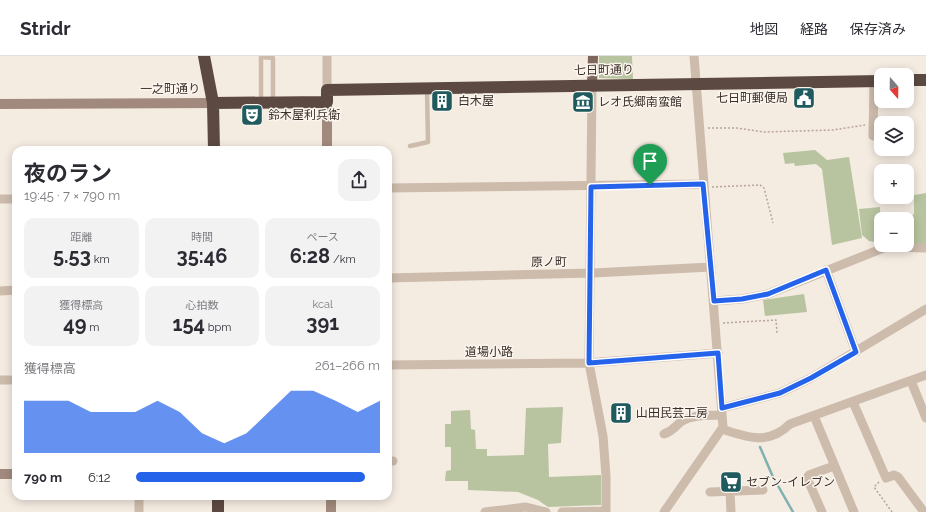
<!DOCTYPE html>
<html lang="ja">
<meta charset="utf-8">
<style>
:root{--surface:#fff;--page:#f2f2f3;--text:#2b2b33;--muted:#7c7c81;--line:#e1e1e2;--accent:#2563eb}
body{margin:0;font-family:Raleway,"Noto Sans JP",sans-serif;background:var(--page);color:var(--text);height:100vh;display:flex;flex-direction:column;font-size:15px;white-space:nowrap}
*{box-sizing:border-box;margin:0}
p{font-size:13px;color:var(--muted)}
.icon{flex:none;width:22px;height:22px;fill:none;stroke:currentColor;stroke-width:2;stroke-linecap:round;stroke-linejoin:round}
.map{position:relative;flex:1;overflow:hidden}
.details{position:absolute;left:12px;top:90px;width:380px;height:354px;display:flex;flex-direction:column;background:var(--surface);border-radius:12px;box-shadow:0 2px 10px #0003}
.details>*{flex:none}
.needle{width:26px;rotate:160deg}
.fabs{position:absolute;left:874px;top:12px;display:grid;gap:8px}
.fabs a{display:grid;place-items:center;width:40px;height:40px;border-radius:8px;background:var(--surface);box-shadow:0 2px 10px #0003;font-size:20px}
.pin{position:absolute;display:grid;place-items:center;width:34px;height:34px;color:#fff;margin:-41px -17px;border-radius:50% 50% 50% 0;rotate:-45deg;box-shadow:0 0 4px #0007}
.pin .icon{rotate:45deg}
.round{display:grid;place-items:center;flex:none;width:42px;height:42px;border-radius:12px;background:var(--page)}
.headline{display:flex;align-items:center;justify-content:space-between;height:68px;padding:0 12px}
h1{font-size:22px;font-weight:700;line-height:30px}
.figures{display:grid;grid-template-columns:repeat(3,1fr);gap:6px;height:68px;padding:4px 12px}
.figures div{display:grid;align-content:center;border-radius:10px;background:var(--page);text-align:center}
.figures b{font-size:20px;font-weight:700}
.figures small{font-size:11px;font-weight:400}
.figures p{font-size:11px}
.chart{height:112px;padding:8px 12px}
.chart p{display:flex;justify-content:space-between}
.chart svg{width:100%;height:72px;margin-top:4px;fill:var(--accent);opacity:.7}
ul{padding:0 12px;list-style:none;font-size:13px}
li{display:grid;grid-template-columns:64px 48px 1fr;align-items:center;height:30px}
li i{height:10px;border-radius:5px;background:var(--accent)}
header{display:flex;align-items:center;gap:24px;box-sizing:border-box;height:56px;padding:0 20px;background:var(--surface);border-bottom:1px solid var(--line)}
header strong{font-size:19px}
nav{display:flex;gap:22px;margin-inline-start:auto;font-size:14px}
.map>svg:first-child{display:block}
</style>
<header>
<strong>Stridr</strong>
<nav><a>地図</a><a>経路</a><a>保存済み</a></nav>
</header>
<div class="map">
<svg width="926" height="456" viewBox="0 0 926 456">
<rect width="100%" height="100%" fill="#f4ebe1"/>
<path fill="#b8c4a0" d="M 599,0 L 632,0 L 633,23 L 599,22 Z
M 815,94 L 827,104 L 849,101 L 862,182 L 832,189 L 822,113 L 816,108 L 795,110 L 794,107 L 785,108 L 783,97 Z
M 926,137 L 926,189 L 907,188 L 907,163 L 902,163 L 909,162 L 914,158 L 914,139 Z
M 880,151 L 881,187 L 869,185 L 862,179 L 859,153 Z
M 804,238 L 807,256 L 765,260 L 763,244 Z
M 563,351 L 561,387 L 548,388 L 549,421 L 601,419 L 601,449 L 548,451 L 538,444 L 518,436 L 468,434 L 468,425 L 445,425 L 446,415 L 451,414 L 451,391 L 445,391 L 445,368 L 451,368 L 451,355 L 470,354 L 471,373 L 475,374 L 476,393 L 487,393 L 487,400 L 524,399 L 526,352 Z"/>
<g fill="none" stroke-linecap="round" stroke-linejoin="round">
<path stroke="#7fb0b2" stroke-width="2.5" d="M 760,391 L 773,421 L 793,456"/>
<path stroke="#b9a596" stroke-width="1.5" stroke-dasharray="2 2" stroke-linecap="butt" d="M 708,72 L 737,72 L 764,76 L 833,74 L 865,69
M 712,131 L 760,129 L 764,132 L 773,167
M 723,267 L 776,264 L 777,277
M 879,426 L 874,431 L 892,456"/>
<path stroke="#cdbbac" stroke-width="4.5" d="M 261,45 L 261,1 L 273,2 L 273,46
M 410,90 L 428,86 L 427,34"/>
<path stroke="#cdbbac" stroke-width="9" d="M 592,29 L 589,307 L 603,380 L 606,420 L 606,456
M 327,34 L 327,0
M 873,80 L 874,25
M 388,132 L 703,128
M 0,143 L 16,143
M 826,214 L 856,296
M 388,222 L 593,217 L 711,211
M 0,235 L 16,234
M 714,245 L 742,243 L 768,238 L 886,191 L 926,192
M 388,309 L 587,307 L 718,297
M 0,324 L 16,324
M 911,325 L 926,362
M 853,346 L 886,422 L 894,419 L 898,421 L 924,456
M 722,352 L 780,337 L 811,322 L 926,253
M 814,360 L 854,456
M 722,373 C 748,382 769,389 790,368 L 926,319
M 664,378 C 675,374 676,368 684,364 C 695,358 711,360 722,359
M 388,405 L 393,405
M 710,436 L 763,434
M 730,436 L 731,456
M 139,440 L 139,456
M 485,456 L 526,451 L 546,456
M 562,456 L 606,455
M 664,456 L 723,371 L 694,0
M 822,456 L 807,422 L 809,419 L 834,410"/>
<path stroke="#a18a7d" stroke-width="10" d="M 327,46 L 327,94
M 0,48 L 213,47
M 0,418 L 16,418
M 331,440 L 331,456"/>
<path stroke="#7d675c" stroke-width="10" d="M 592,29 L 593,0"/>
<path stroke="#5c4a42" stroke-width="12" d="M 204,0 L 213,47 L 214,94
M 907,24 L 926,24
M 213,47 L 327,46 L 327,34 L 881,25
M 218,440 L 218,456"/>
</g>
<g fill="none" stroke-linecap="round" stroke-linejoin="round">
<g stroke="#fff" stroke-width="8">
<path id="route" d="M 703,128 L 714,245 L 742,243 L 768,238 L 826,214 L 856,296 L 811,322 L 780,337 L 722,352 L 718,297 L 589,307 L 591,131 Z"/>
</g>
<use href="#route" stroke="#2563eb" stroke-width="5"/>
</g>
<defs>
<g id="civic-square" transform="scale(1.15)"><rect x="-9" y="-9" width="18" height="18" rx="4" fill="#1f5a5e" stroke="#fbf5ee"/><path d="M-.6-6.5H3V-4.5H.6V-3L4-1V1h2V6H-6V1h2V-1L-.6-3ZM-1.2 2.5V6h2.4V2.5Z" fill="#fff"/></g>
<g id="building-square" transform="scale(1.15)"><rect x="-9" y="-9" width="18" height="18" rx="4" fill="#1f5a5e" stroke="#fbf5ee"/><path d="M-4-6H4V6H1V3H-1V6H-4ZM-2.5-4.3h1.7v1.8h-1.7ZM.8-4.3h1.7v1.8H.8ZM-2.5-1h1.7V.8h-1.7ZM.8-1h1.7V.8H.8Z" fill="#fff"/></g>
<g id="museum-square" transform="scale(1.15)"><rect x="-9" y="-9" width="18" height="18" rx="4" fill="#1f5a5e" stroke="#fbf5ee"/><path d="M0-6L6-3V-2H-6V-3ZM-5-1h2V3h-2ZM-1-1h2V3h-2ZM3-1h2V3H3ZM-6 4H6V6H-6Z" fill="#fff"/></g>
<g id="theatre-square" transform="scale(1.15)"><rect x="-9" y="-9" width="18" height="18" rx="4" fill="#1f5a5e" stroke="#fbf5ee"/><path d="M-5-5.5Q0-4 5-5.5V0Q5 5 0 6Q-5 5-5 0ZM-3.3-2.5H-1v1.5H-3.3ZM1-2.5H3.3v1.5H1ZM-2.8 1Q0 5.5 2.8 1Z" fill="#fff"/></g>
<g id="supermarket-square" transform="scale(1.15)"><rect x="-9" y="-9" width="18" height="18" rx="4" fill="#1f5a5e" stroke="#fbf5ee"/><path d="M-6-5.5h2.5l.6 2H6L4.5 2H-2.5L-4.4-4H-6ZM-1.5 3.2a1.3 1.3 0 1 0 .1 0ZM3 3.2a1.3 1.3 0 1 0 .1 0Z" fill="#fff"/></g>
</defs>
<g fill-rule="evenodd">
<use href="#civic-square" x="804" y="42"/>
<use href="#building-square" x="442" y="45"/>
<use href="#museum-square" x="583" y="46"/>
<use href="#theatre-square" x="252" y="59"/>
<use href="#building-square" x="621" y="357"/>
<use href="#supermarket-square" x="731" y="426"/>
</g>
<g text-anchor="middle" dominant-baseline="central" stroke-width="3" stroke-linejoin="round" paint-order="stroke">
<g font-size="12" fill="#3b302b" stroke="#fbf5ee">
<text transform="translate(604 14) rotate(-1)">七日町通り</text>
<text x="170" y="33">一之町通り</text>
<text transform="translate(549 206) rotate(-1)">原ノ町</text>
<text x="489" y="296">道場小路</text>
</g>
<g font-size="12" fill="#3b302b" stroke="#fbf5ee" text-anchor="start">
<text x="788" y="42" text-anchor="end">七日町郵便局</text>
<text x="458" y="45">白木屋</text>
<text x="598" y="46">レオ氏郷南蛮館</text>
<text x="268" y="59">鈴木屋利兵衛</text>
<text x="636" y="357">山田民芸工房</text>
<text x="746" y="426">セブン-イレブン</text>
</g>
</g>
</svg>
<div class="fabs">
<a><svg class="needle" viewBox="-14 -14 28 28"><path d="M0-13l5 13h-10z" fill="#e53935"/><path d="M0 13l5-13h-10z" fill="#7c7c81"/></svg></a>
<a><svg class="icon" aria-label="layers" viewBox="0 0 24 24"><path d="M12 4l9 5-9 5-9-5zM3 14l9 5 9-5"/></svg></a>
<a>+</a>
<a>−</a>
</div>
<div class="pin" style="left:650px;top:129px;background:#1e9e55"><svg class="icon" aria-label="arrive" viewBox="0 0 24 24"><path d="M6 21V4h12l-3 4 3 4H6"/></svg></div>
<section class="details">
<div class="headline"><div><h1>夜のラン</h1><p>19:45 · 7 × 790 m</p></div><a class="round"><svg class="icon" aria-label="share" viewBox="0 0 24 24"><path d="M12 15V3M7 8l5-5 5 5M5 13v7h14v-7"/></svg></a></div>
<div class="figures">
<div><p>距離</p><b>5.53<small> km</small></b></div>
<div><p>時間</p><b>35:46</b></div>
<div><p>ペース</p><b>6:28<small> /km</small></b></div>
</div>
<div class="figures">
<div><p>獲得標高</p><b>49<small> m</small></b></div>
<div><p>心拍数</p><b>154<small> bpm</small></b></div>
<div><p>kcal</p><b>391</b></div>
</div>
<div class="chart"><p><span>獲得標高</span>261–266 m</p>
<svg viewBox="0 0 160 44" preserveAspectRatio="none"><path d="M0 44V12L10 12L20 12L30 19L40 19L50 19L60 12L70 19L80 32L90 38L100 32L110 19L120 6L130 6L140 12L150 19L160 12V44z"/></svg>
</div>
<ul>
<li><b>790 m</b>6:12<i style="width:94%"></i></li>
</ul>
</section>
</div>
